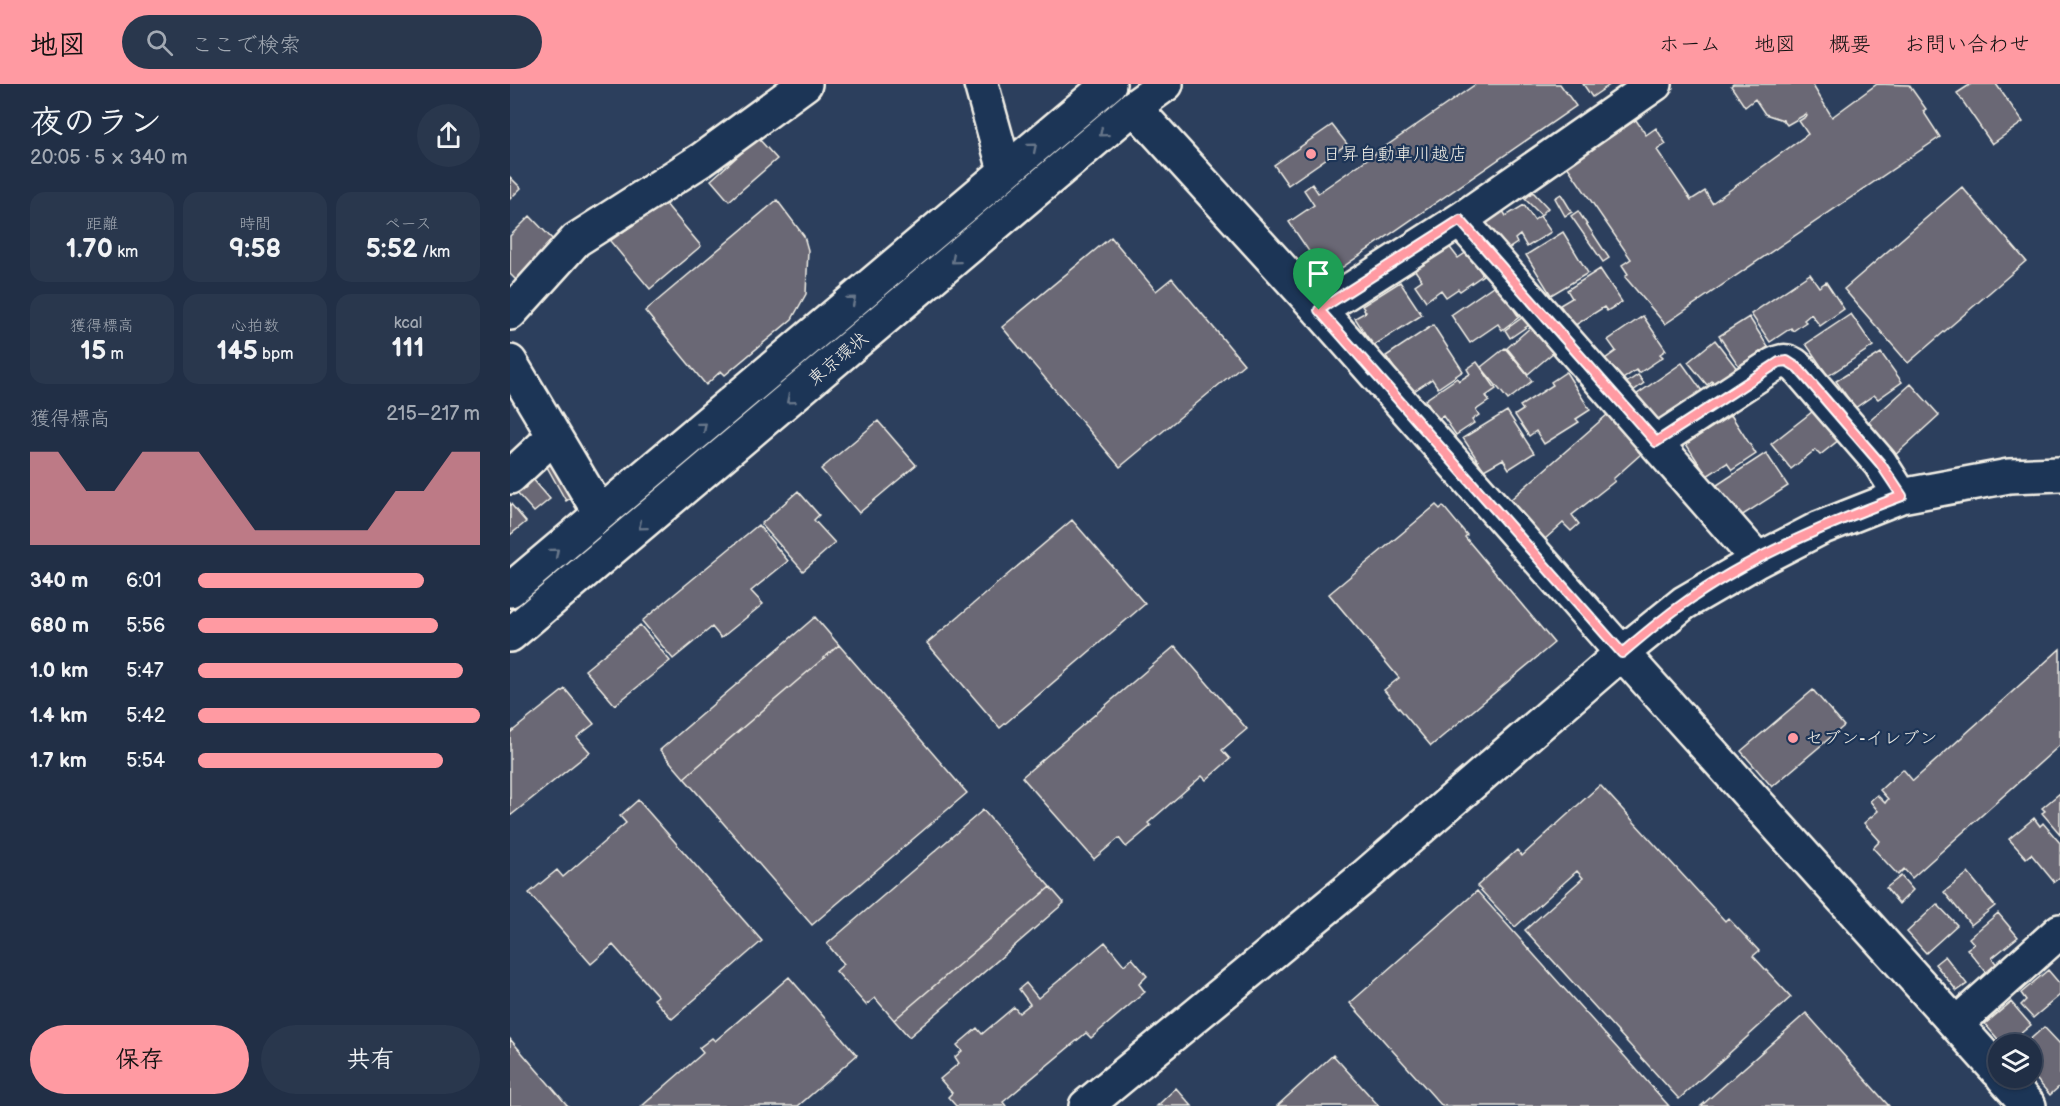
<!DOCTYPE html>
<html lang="ja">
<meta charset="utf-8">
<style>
:root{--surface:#212f46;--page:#29374d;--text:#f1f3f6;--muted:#a2a9b3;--line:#3e4a5f;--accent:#ff9aa2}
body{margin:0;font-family:"Balsamiq Sans","Klee One",sans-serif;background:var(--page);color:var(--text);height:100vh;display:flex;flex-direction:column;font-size:22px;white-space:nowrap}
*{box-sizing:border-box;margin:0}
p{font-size:20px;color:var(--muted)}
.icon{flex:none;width:33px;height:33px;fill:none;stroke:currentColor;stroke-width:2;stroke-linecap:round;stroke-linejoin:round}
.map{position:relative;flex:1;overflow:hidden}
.sheet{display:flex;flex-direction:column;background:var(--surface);width:510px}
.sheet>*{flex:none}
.controls{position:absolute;left:1478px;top:950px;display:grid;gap:12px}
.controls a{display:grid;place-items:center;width:54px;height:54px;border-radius:50%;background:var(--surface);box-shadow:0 2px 4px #0004,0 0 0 2px var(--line);font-size:30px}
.pin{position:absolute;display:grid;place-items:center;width:51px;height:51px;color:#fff;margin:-62px -26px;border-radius:50% 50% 50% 0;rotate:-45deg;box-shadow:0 0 6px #0007}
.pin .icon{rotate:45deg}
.round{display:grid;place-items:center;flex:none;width:63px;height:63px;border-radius:32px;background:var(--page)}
.summary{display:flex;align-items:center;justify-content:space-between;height:102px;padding:0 30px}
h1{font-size:33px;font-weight:600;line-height:45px}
.stats{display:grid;grid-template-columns:repeat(3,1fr);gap:9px;height:102px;padding:6px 30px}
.stats div{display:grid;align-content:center;border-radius:15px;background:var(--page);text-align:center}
.stats b{font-size:26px;font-weight:600}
.stats small{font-size:16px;font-weight:400}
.stats p{font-size:16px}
.chart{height:168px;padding:12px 30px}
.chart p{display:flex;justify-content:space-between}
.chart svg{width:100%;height:108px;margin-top:6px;fill:var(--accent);opacity:.7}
.action{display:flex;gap:12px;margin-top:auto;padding:12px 30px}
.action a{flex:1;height:69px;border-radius:36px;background:var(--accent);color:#111;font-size:24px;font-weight:600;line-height:69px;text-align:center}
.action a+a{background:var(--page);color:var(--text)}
ul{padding:0 30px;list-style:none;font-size:20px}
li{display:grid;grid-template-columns:96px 72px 1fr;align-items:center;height:45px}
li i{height:15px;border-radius:8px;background:var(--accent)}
header{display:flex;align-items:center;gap:36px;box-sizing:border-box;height:84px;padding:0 30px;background:var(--accent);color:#111}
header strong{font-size:28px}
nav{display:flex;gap:33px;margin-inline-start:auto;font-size:21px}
.search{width:420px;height:54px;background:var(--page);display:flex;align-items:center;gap:15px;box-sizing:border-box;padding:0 21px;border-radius:33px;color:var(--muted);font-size:22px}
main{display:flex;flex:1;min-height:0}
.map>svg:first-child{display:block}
</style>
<header>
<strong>地図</strong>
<div class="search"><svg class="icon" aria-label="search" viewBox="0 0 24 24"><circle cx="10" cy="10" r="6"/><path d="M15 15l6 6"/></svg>ここで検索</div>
<nav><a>ホーム</a><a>地図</a><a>概要</a><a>お問い合わせ</a></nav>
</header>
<main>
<section class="sheet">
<div class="summary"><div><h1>夜のラン</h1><p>20:05 · 5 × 340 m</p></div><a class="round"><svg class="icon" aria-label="share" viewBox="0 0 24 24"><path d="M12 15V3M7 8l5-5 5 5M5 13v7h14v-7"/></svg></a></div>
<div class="stats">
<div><p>距離</p><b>1.70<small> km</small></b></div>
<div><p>時間</p><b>9:58</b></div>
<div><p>ペース</p><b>5:52<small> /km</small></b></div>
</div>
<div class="stats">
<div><p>獲得標高</p><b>15<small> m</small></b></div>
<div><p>心拍数</p><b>145<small> bpm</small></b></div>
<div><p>kcal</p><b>111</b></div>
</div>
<div class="chart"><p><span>獲得標高</span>215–217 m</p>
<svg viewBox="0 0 160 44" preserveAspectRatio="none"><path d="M0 44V6L10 6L20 22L30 22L40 6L50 6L60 6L70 22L80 38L90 38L100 38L110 38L120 38L130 22L140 22L150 6L160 6V44z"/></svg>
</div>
<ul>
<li><b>340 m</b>6:01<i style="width:80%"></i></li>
<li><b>680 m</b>5:56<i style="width:85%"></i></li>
<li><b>1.0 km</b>5:47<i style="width:94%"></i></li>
<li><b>1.4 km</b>5:42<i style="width:100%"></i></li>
<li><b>1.7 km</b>5:54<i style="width:87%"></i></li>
</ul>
<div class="action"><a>保存</a><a>共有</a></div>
</section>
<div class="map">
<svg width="1550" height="1022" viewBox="0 0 1550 1022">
<rect width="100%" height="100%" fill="#2c3f5d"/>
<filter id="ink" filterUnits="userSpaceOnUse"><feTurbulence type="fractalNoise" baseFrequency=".0167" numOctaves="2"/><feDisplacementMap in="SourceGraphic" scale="12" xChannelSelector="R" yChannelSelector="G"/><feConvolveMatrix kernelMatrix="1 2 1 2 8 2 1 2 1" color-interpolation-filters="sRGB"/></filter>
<g filter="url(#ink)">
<path fill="#6a6874" stroke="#f4f1e8" stroke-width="1.5" d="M 966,0 L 1050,0 L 1066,22 L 817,194 L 779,138 L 804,121 L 794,106 L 802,100 L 808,109 Z
M 1073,0 L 1101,0 L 1082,13 Z
M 1223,0 L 1302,0 L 1322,33 L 1367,0 L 1399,1 L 1416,25 L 1413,27 L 1430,53 L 1155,240 L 1115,193 L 1118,190 L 1112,181 L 1121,175 L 1057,82 L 1126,36 L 1136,51 L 1146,44 L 1156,60 L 1147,66 L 1181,116 L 1195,107 L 1202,119 L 1298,50 L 1289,37 L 1297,32 L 1296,30 L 1277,41 L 1273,36 L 1255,30 L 1245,15 L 1235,23 L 1221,2 Z
M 1461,0 L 1486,0 L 1513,38 L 1482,60 L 1447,9 Z
M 822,41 L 837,60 L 778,101 L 764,81 Z
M 248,54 L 267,75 L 219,117 L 201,96 Z
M 0,93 L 11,104 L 0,115 Z
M 1452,103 L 1516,177 L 1398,279 L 1334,205 Z
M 1023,108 L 1038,124 L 1031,131 L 1015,115 Z
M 1051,110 L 1062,128 L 1055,132 L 1045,114 Z
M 267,116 L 294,152 L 298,166 L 296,210 L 282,235 L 215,291 L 211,287 L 196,301 L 135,227 Z
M 155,119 L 191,162 L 140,205 L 100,157 Z
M 1014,121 L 1024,136 L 1030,132 L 1041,148 L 1017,163 L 1010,151 L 1005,155 L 1007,159 L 992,169 L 969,142 L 993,127 L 996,132 Z
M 1068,127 L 1099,174 L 1093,178 L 1061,132 Z
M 20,132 L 46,159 L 6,196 L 0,190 L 0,152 Z
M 1053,148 L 1078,189 L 1041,211 L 1016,171 Z
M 601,153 L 646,207 L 662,194 L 734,280 L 610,383 L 492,243 Z
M 938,161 L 948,174 L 957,168 L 973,191 L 950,207 L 948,205 L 936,213 L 931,206 L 916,217 L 905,201 L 912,196 L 904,185 Z
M 1090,185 L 1112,218 L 1097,227 L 1094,223 L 1064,242 L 1050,221 L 1062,214 L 1057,206 Z
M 1300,190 L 1309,203 L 1316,198 L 1334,225 L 1310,242 L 1301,230 L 1294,236 L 1296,238 L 1283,247 L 1281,244 L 1260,258 L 1241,230 Z
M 890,198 L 912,231 L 863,262 L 845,234 L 856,228 L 852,222 Z
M 986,200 L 1009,233 L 992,246 L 988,240 L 960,259 L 941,231 Z
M 1341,230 L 1363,262 L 1318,292 L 1296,260 Z
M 1133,232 L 1156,266 L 1150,270 L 1153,273 L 1129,289 L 1126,286 L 1110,297 L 1095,275 L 1106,267 L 1098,256 Z
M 1013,233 L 1019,241 L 1000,254 L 995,246 Z
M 1239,233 L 1258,263 L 1229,282 L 1209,252 Z
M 923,241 L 953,287 L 928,304 L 922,295 L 901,309 L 876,272 Z
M 1022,242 L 1044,268 L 1018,290 L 997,264 Z
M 1205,256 L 1228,286 L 1207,303 L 1202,297 L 1197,301 L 1178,278 Z
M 995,264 L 1022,297 L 998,316 L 971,283 Z
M 1371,269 L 1392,298 L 1368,315 L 1364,311 L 1345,324 L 1326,297 Z
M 967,278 L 986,305 L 976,312 L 979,317 L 966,326 L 969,331 L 962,336 L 964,339 L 946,351 L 933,332 L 928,335 L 915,316 L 947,294 L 949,297 L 960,290 L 957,285 Z
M 1172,279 L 1195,311 L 1143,347 L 1123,313 Z
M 1056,288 L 1080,326 L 1066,335 L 1069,338 L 1034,360 L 1026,347 L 1019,352 L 1005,331 L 1013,326 L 1010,322 L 1043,301 L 1041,298 Z
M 1128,291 L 1134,299 L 1116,312 L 1110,303 Z
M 1401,300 L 1429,331 L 1383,373 L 1355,341 Z
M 1307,324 L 1330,355 L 1310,371 L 1305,366 L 1281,385 L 1261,360 Z
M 997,327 L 1024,369 L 999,385 L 993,375 L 974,386 L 953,354 Z
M 1097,331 L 1102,336 L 1107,332 L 1134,362 L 1128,367 L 1131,370 L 1103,395 L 1105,397 L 1062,431 L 1069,440 L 1061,447 L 1053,439 L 1035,455 L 1000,416 Z
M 1221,331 L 1246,370 L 1222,386 L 1217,379 L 1197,392 L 1176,360 Z
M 368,337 L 406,381 L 349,429 L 311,385 Z
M 1256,369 L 1278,402 L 1228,434 L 1205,406 L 1209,404 L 1207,401 Z
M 45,376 L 66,411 L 56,417 L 36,381 Z
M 22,394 L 40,415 L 24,428 L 6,408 Z
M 288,407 L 309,431 L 304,436 L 325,459 L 293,487 L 251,440 Z
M 0,419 L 16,438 L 0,451 Z
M 926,421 L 930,425 L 933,422 L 957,451 L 955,453 L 1044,559 L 921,662 L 874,606 L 889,594 L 819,510 Z
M 562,436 L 635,520 L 490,644 L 417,559 Z
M 248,441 L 278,477 L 241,507 L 253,520 L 211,554 L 202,543 L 163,575 L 132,537 Z
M 305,533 L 329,561 L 174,694 L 150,666 Z
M 130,541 L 160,577 L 105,621 L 75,586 Z
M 329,561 L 457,709 L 302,841 L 174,694 Z
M 665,562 L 737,645 L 712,666 L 720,675 L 696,696 L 692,692 L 638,739 L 641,742 L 616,763 L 609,754 L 584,775 L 512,693 Z
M 1550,565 L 1550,661 L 1402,794 L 1394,785 L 1388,791 L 1363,764 L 1370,757 L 1354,739 L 1368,727 L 1360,717 L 1367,711 L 1375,719 L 1378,715 L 1370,706 L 1393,685 L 1403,697 Z
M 55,605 L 84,640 L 67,653 L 80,668 L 0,732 L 0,649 Z
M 1303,606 L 1334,642 L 1262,703 L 1231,667 Z
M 1090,701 L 1215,837 L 1218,834 L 1249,867 L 1243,872 L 1281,913 L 1169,1015 L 1015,846 L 1073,794 L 1067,787 L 1005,843 L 967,802 L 1007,766 L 1012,772 Z
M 1550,709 L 1550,750 L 1532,729 L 1535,727 L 1532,724 Z
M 128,716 L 252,857 L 162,935 L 144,915 L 148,912 L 103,861 L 81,880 L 19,809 L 47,786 L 53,793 L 116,739 L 110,732 Z
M 473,726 L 540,803 L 384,936 L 365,914 L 356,921 L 326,887 L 334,880 L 317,860 Z
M 1524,734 L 1530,742 L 1533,739 L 1550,759 L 1550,793 L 1544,798 L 1521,770 L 1516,774 L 1499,755 Z
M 1458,789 L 1485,822 L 1461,841 L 1434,808 Z
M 1391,792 L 1403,806 L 1389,820 L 1376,804 Z
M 540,803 L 554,819 L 399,953 L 384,936 Z
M 967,807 L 1159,1022 L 932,1022 L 840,919 Z
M 1427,820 L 1447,841 L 1416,869 L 1397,848 Z
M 1488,829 L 1508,853 L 1482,874 L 1487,881 L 1477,889 L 1457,865 L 1464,860 L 1459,854 Z
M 595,858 L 614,881 L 622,874 L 637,892 L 629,900 L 635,908 L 581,954 L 576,949 L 493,1018 L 496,1022 L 446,1022 L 438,1013 L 442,1009 L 430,995 L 449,979 L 445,973 L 452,967 L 447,961 L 467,944 L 472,950 L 504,923 L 509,929 L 520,920 L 509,905 L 516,899 L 528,914 Z
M 1435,872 L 1457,900 L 1447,907 L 1425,880 Z
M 1538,886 L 1550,900 L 1550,911 L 1523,934 L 1511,921 L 1516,916 L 1511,909 Z
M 279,893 L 347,971 L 288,1022 L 132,1022 L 193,969 L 189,964 L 202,954 L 205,957 Z
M 1501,918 L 1521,941 L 1498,960 L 1492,960 L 1475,940 Z
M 1296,929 L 1379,1022 L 1191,1022 Z
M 1534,943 L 1550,960 L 1550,1002 L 1540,1011 L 1521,989 L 1521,960 L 1515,960 Z
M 0,955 L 58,1022 L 0,1022 Z
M 823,971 L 869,1022 L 767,1022 Z
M 666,1004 L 682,1022 L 647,1022 Z"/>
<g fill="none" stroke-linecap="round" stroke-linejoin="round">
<g stroke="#f4f1e8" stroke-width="38">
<path id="minor" d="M 471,0 L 495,86
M 624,23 L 809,226 L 1112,569 L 1488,987
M 950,136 L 1248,476
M 809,226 L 950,136 L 1145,0
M 0,229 L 66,156 L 191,76 L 295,0
M 0,278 L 90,429
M 1146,358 L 1260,283 C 1271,276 1278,275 1288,284 L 1370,379 L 1391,412
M 0,393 L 43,353
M 1446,940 L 1550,847
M 1493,993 L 1519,1022
M 576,1022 L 854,793 L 1112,569 L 1174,519 L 1248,476 L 1310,444 L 1391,412 L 1499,392 L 1550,390"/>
</g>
<g stroke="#f4f1e8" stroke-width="38">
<path id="highway" d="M 0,506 L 599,0
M 0,551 L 624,23 L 656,0"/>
</g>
<use href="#minor" stroke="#1d3557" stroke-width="33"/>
<use href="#highway" stroke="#1d3557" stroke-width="33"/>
</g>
<defs><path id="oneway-chevron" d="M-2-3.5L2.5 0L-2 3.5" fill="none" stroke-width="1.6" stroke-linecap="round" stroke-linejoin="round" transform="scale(1.5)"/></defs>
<g stroke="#68778a">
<use href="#oneway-chevron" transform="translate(593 49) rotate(140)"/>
<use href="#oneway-chevron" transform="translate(523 63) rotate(-40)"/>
<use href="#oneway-chevron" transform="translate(445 176) rotate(140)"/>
<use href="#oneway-chevron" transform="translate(342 216) rotate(-40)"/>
<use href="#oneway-chevron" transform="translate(280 316) rotate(140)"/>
<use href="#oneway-chevron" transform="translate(193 342) rotate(-40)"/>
<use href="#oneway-chevron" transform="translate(132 442) rotate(140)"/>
<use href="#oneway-chevron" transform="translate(45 468) rotate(-40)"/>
</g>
</g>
<g fill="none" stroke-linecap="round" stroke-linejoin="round" filter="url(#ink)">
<g stroke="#fff" stroke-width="12">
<path id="route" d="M 950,136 L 1146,358 L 1269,278 L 1277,277 L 1288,284 L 1370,379 L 1392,412 C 1319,439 1235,475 1173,520 C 1152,535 1132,552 1112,569 L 809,226 Z"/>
</g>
<use href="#route" stroke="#ff9aa2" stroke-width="8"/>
</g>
<g fill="#ff9aa2" stroke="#1d3557" stroke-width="2">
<circle cx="801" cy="70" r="6"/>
<circle cx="1283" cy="654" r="6"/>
</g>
<g text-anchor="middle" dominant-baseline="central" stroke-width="4.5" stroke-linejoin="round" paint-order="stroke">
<g font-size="18" fill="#f4f1e8" stroke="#1d3557" text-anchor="start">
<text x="813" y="70">日昇自動車川越店</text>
<text x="1295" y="654">セブン-イレブン</text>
</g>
<g font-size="18" fill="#f4f1e8" stroke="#1d3557">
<text transform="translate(328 275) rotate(-40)">東京環状</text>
</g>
</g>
</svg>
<div class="controls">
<a><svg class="icon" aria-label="layers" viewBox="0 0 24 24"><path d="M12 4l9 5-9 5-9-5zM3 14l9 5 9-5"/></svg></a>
</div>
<div class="pin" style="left:809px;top:226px;background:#1e9e55"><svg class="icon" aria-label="arrive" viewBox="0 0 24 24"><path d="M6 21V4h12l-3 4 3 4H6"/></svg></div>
</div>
</main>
